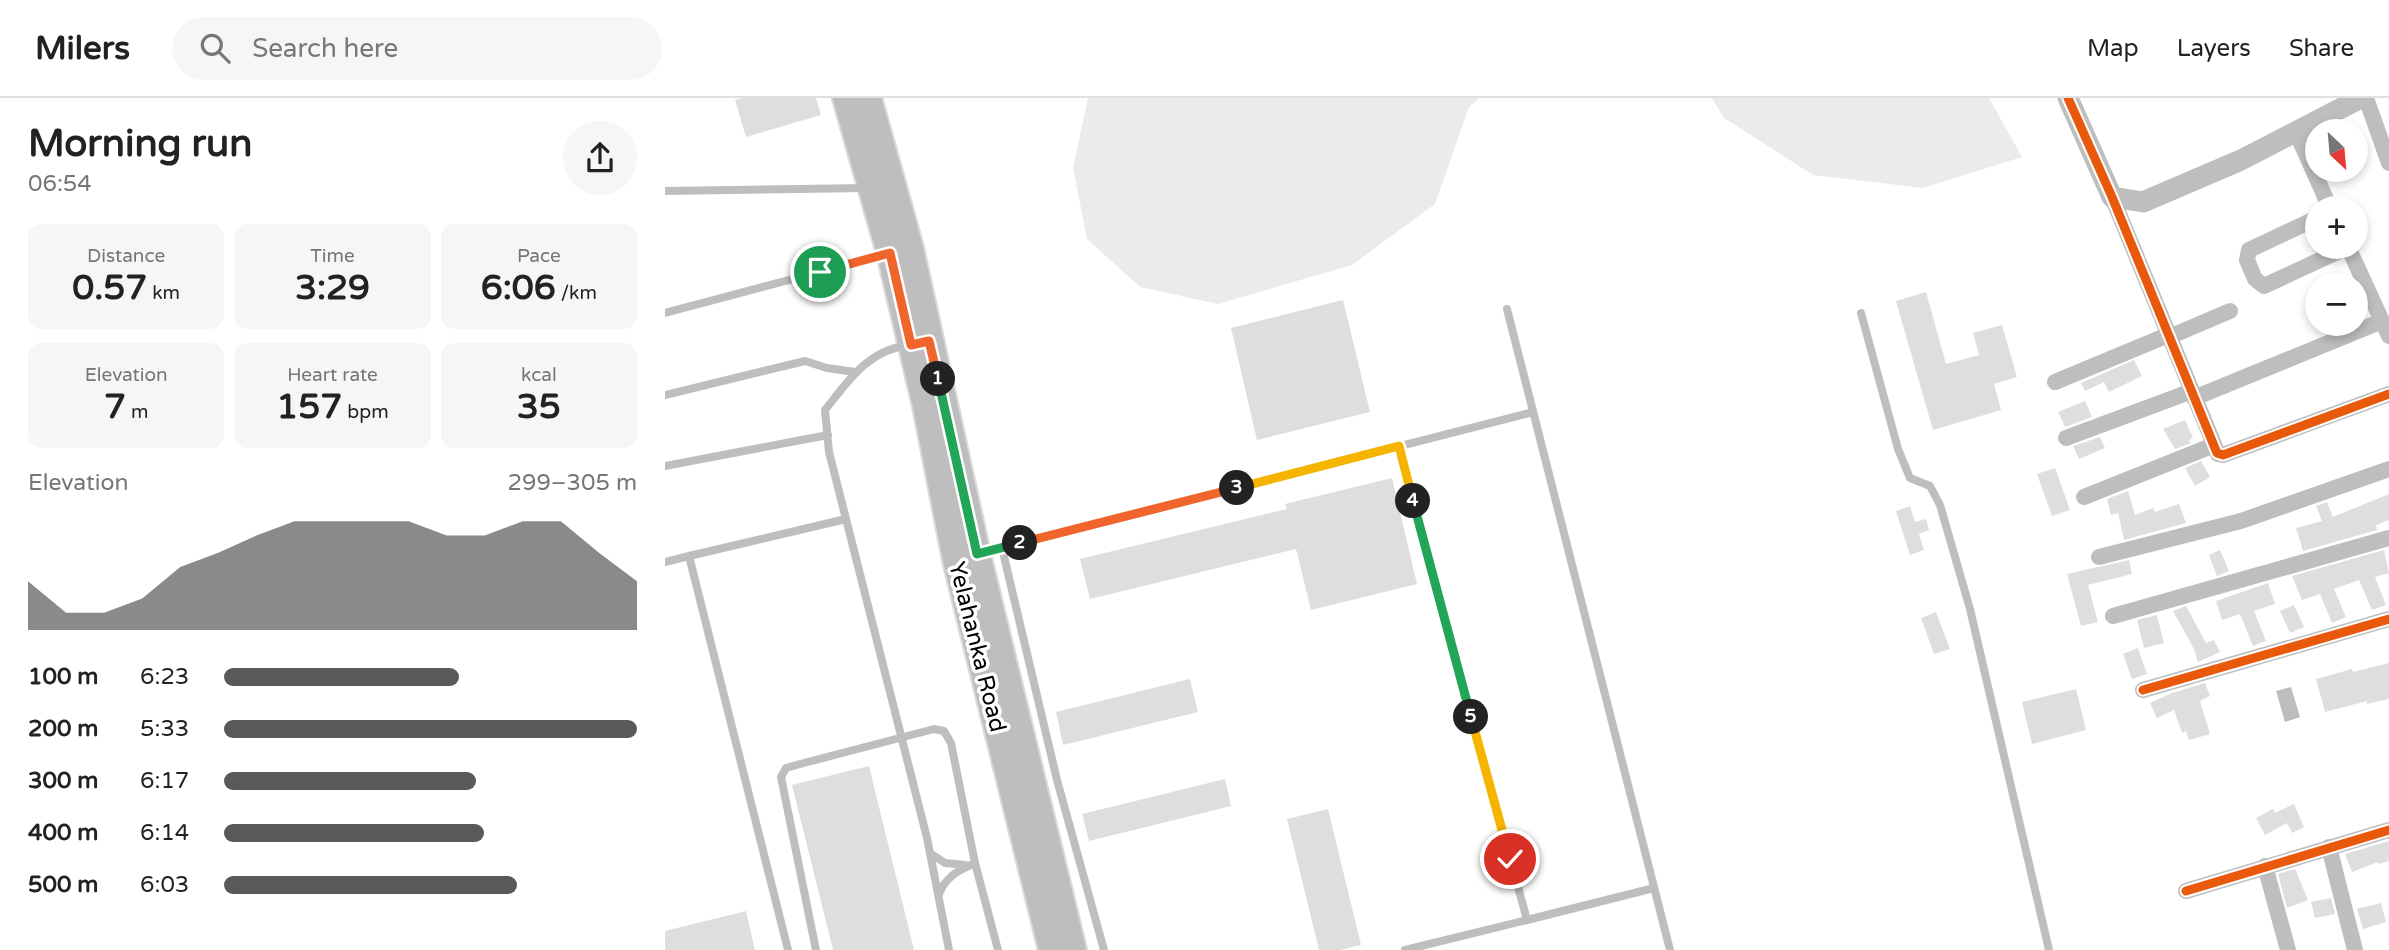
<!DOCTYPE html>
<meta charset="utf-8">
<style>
:root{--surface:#fff;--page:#f6f6f6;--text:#222;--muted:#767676;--line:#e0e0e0;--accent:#595959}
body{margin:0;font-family:"Varela Round",sans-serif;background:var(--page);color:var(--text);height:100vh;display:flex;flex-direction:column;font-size:26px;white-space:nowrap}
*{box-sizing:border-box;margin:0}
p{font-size:23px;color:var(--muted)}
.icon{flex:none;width:38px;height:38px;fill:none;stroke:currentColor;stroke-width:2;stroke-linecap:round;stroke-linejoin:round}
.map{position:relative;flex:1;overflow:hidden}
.sheet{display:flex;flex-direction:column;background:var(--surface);width:665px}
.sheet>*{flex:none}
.needle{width:46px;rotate:154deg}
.fabs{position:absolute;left:1640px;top:21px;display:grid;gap:14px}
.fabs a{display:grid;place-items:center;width:63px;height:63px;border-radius:50%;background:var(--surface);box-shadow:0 4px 10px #0003;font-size:35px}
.pin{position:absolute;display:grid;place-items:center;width:60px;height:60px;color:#fff;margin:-30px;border:4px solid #fff;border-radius:50%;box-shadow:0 2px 7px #0007}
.km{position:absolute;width:35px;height:35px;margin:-18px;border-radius:50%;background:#222;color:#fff;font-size:19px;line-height:35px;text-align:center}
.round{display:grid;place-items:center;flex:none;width:74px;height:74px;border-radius:37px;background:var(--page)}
.overview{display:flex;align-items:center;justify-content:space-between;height:119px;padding:0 28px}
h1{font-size:38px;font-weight:700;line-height:52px}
.figures{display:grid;grid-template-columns:repeat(3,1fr);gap:10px;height:119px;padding:7px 28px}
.figures div{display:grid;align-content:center;border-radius:14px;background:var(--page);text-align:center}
.figures b{font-size:35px;font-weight:700}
.figures small{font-size:19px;font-weight:400}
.figures p{font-size:19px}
.chart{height:196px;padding:14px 28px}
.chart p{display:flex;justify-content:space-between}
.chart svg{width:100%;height:126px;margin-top:7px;fill:var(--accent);opacity:.7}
ul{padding:0 28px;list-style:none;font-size:23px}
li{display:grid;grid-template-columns:112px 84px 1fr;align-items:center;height:52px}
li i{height:18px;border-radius:9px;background:var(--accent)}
header{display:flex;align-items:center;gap:42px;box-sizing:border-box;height:98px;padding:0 35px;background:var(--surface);border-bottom:2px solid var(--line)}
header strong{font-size:33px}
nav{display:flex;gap:38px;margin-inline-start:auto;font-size:24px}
.search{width:490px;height:63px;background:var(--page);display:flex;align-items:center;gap:18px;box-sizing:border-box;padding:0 24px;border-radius:38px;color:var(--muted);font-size:26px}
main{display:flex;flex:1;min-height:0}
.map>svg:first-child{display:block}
</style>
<header>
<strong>Milers</strong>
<div class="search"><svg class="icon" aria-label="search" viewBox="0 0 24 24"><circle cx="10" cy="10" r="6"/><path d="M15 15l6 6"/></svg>Search here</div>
<nav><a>Map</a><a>Layers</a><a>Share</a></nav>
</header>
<main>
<section class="sheet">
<div class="overview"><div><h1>Morning run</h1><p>06:54</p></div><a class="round"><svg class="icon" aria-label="share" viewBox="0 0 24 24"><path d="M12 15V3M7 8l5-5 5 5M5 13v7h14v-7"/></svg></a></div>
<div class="figures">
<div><p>Distance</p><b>0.57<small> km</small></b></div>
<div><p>Time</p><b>3:29</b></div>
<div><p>Pace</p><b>6:06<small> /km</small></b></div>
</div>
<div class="figures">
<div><p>Elevation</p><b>7<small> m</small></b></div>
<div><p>Heart rate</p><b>157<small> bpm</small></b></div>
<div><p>kcal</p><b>35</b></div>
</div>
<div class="chart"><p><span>Elevation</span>299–305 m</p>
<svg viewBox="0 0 160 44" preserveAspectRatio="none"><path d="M0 44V27L10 38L20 38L30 33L40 22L50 17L60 11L70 6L80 6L90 6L100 6L110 11L120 11L130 6L140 6L150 17L160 27V44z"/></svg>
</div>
<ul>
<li><b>100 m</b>6:23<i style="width:57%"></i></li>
<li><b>200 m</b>5:33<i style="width:100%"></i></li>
<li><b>300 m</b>6:17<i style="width:61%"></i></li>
<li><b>400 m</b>6:14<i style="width:63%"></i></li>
<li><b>500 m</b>6:03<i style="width:71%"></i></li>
</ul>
</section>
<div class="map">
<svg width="1724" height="852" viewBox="0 0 1724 852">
<rect width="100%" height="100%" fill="#fff"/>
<path fill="#ebebeb" d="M 423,0 L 815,0 L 804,9 L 770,106 L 687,167 L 553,206 L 475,189 L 422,141 L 408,70 Z
M 1047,0 L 1324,0 L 1357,59 L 1258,90 L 1148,77 L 1059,20 Z"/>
<path fill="#bdbdbd" d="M 1626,589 L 1635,619 L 1620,624 L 1611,593 Z"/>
<path fill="#dedede" d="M 77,0 L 151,0 L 156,17 L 81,39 L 70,2 Z
M 1261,194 L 1281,266 L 1314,257 L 1308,235 L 1337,227 L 1352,279 L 1329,286 L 1336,312 L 1268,332 L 1231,203 Z
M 678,202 L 705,314 L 592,342 L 566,230 Z
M 1469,262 L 1477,278 L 1444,294 L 1439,284 L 1420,293 L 1416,285 Z
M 1420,303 L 1427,319 L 1400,329 L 1393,314 Z
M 1520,322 L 1528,340 L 1524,342 L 1526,345 L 1510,351 L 1498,331 Z
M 1435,339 L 1440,350 L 1414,361 L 1408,348 Z
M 1536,363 L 1545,379 L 1530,388 L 1520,370 Z
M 1390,370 L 1405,412 L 1387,418 L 1372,376 Z
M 727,380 L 752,486 L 646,512 L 631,451 L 425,501 L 415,461 L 622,411 L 620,406 Z
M 1463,393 L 1470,417 L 1488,410 L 1490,414 L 1514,406 L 1521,425 L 1459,442 L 1453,415 L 1446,417 L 1442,401 Z
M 1724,396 L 1724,422 L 1711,427 L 1712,432 L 1638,453 L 1631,430 L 1657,423 L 1651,408 L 1662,404 L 1668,419 Z
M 1245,408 L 1250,424 L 1261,421 L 1264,432 L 1254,436 L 1259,452 L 1245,457 L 1231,413 Z
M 1555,452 L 1564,473 L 1552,478 L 1544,457 Z
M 1719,452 L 1724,475 L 1710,479 L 1721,507 L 1707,512 L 1694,482 L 1669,491 L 1681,519 L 1667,525 L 1655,496 L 1637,502 L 1627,478 Z
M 1464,462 L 1467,476 L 1423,487 L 1433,524 L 1416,528 L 1402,476 Z
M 1603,485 L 1610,506 L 1589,513 L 1601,543 L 1588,548 L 1575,516 L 1557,522 L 1551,503 Z
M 1629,507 L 1639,529 L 1625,535 L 1615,513 Z
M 1521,508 L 1541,545 L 1549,542 L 1555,554 L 1533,564 L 1529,551 L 1508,513 Z
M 1271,514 L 1285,551 L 1269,556 L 1256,520 Z
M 1492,517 L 1499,545 L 1479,550 L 1472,522 Z
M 1473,550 L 1482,576 L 1467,581 L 1458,556 Z
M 1724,565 L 1724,601 L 1702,606 L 1702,603 L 1660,614 L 1651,581 L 1687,571 L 1688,574 Z
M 525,581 L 533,614 L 398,647 L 391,614 Z
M 1540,585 L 1545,598 L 1535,603 L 1545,636 L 1524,642 L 1521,633 L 1517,635 L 1509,612 L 1492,620 L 1485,605 L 1507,595 Z
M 1411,591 L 1421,632 L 1367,646 L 1357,604 Z
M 204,668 L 249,852 L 168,852 L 127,687 Z
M 560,681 L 566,708 L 424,743 L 417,716 Z
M 1629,706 L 1639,729 L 1627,735 L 1622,725 L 1600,737 L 1591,720 L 1608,711 L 1610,715 Z
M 663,711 L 696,847 L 675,852 L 654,852 L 622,721 Z
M 1724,743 L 1724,763 L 1714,766 L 1713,764 L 1687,774 L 1680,756 Z
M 1630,771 L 1643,802 L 1622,810 L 1613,776 Z
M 1666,800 L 1670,816 L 1650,820 L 1646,804 Z
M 1716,805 L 1721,824 L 1698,831 L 1692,811 Z
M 81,813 L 90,852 L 0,852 L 0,833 Z"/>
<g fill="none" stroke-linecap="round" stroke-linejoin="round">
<g stroke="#dbdbdb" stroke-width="30">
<path id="primary" d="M 181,0 L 225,155 L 261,308 L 291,462 L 387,852
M 203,0 L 245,150 L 312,456 L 408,852"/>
</g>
<path stroke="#bebebe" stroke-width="8" d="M 0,93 L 203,90
M 842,211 L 1005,852
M 0,215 L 222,156
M 1196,215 L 1233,351 L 1245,380 L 1265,388 L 1275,407 L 1305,511 L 1384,852
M 244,247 C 203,252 184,282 160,312 L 164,354 L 262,740 L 284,852
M 0,297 L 140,263 L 162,270 L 190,274
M 734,348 L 862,822 L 740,852
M 0,368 L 163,337
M 337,450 L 392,682 L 439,852
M 317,455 L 868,314
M 0,464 L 24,458
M 265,755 L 280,765 L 300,767
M 274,796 C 281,778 293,773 310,765
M 862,822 L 989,790
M 123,852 L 24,458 L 181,421
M 151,852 L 116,679 L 121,670 L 135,666 L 269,631 L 279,633 L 286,645 L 310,765 L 333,852"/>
<path stroke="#bebebe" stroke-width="16" d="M 1701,0 L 1724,65
M 1631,34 L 1665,110
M 1447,99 L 1553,356 L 1558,357 L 1724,296
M 1652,120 L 1584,152 L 1582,162 L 1590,181 L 1599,188 L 1683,149
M 1683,149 L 1724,238
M 1504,239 L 1565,213
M 1390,284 L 1503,237
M 1529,300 L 1717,223
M 1401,340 L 1527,293
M 1419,399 L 1549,347
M 1434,459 L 1576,423 L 1724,371
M 1448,518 L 1724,440
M 1478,592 L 1724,521
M 1664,749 L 1690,852
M 1600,768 L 1623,852
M 1521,793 L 1724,732"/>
<path stroke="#bebebe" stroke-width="21" d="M 1403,0 L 1447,99 L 1478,104 L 1576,62 L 1696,0"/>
<use href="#primary" stroke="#bebebe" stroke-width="26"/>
<g stroke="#fff" stroke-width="13">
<path id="cycleway" d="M 1403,0 L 1447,99 L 1552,355 L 1558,357 L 1724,296
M 1478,592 L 1724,521
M 1521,793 L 1724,732"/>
</g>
<use href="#cycleway" stroke="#e8590c" stroke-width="9"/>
</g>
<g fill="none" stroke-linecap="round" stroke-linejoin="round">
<g stroke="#fff" stroke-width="14">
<path id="split-1" d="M 155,174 L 225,155 L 246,247 L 264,243 L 273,281"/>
</g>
<g stroke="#fff" stroke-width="14">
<path id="split-2" d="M 273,281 L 312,456 L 355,445"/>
</g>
<g stroke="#fff" stroke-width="14">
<path id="split-3" d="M 355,445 L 572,390"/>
</g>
<g stroke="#fff" stroke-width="14">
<path id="split-4" d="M 572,390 L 734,348 L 748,403"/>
</g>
<g stroke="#fff" stroke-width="14">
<path id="split-5" d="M 748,403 L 806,619"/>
</g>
<g stroke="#fff" stroke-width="14">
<path id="split-6" d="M 806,619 L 845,761"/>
</g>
<use href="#split-1" stroke="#f0652b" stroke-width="9"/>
<use href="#split-2" stroke="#22a559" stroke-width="9"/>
<use href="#split-3" stroke="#f0652b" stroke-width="9"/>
<use href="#split-4" stroke="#f5b400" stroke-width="9"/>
<use href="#split-5" stroke="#22a559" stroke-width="9"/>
<use href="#split-6" stroke="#f5b400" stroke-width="9"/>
</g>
<g text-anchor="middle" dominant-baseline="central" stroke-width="7" stroke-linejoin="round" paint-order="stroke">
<g font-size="23" fill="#000" stroke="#fff">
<text transform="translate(312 549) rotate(76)">Yelahanka Road</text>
</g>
</g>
</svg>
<div class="fabs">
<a><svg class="needle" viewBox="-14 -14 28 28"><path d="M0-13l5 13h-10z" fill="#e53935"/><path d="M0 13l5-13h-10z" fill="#767676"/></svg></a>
<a>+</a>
<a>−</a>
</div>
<div class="pin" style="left:155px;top:174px;background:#1e9e55"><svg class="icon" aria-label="arrive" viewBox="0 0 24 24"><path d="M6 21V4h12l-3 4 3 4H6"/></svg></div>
<div class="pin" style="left:845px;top:761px;background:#d93025"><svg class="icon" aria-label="check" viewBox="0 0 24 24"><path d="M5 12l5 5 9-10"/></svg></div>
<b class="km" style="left:273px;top:281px">1</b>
<b class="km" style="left:355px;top:445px">2</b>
<b class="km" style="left:572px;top:390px">3</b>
<b class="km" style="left:748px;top:403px">4</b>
<b class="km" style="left:806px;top:619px">5</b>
</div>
</main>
